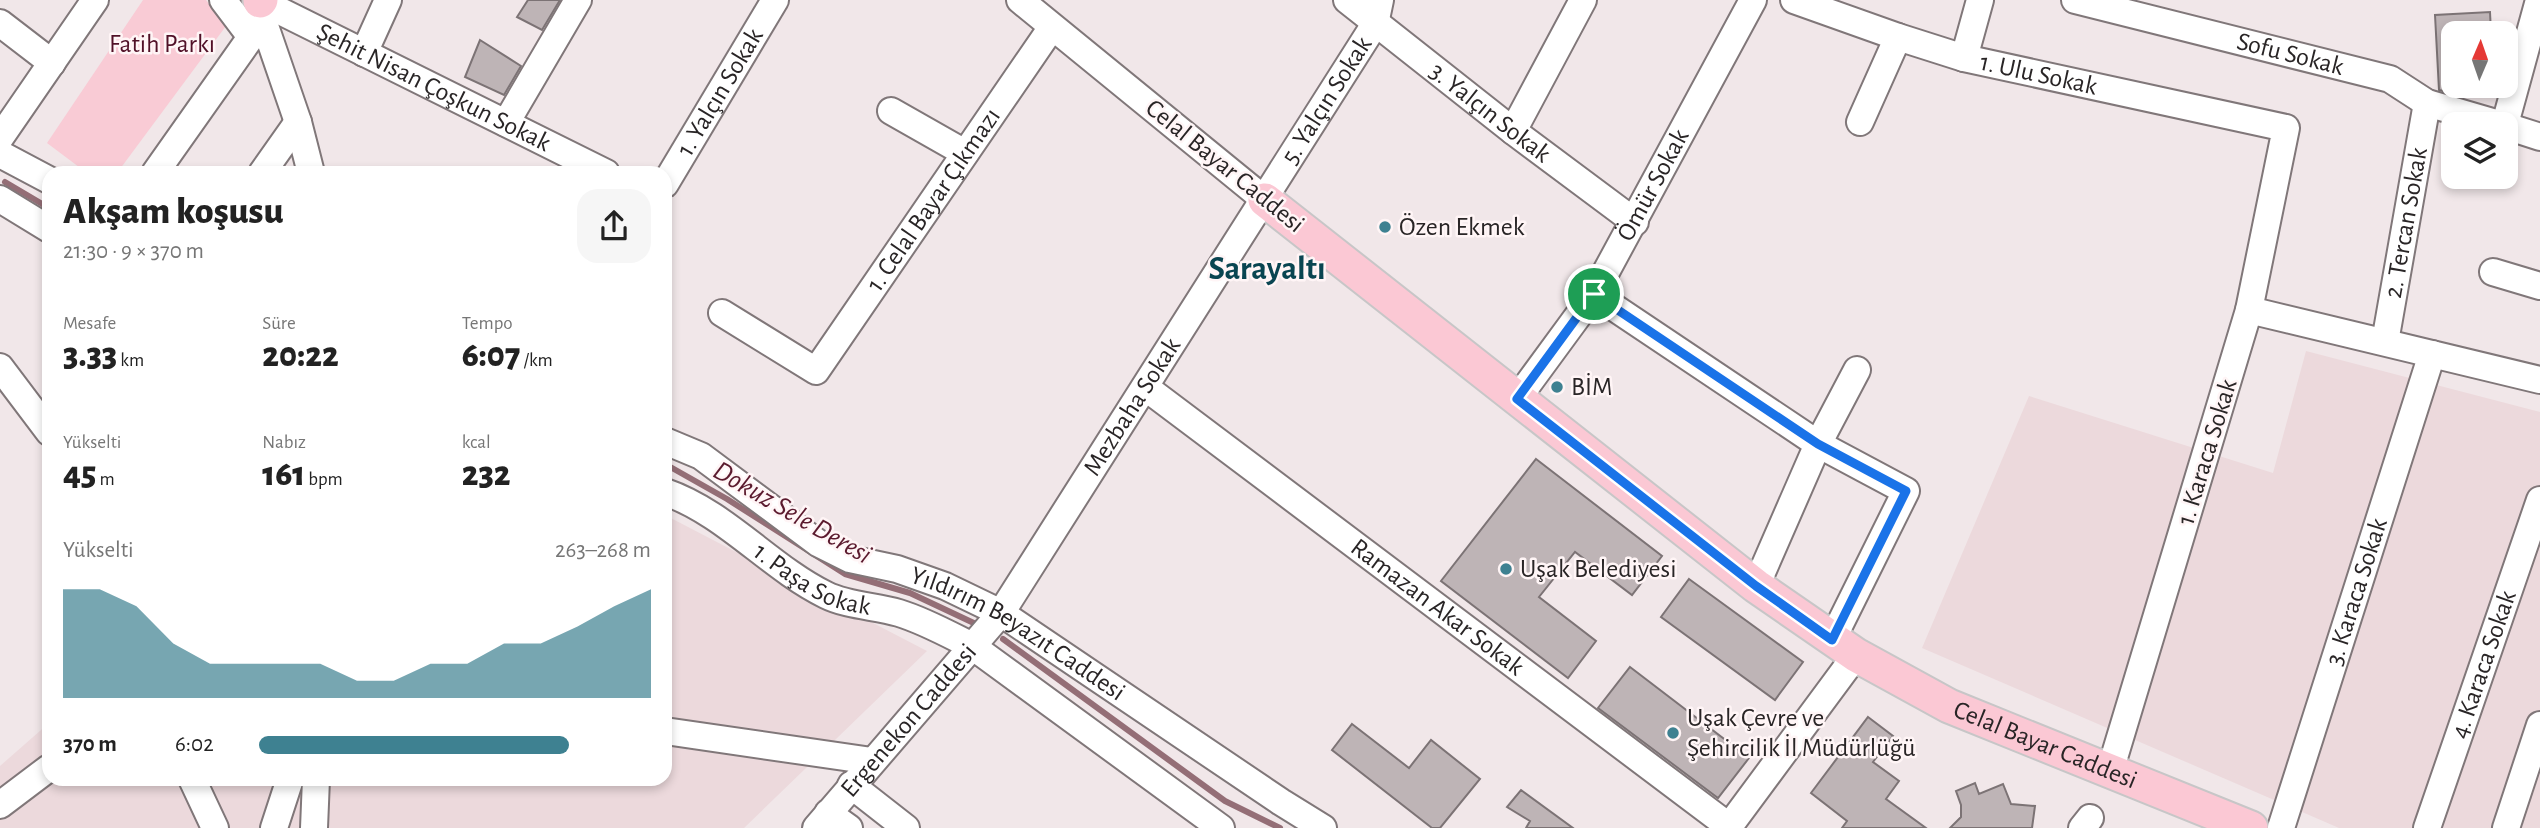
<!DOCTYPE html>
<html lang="tr">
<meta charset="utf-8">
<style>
:root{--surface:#fff;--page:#f6f6f6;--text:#222;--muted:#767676;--accent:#3e8191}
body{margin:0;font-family:"Alegreya Sans",sans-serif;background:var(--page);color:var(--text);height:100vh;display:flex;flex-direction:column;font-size:26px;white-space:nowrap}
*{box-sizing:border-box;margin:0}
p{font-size:23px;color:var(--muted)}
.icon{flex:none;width:38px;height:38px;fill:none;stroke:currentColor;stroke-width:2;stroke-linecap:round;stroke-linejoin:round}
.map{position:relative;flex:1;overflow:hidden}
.details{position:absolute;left:42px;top:166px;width:630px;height:620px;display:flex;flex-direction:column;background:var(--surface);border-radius:21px;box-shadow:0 4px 10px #0003}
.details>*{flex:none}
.needle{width:46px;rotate:2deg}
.fabs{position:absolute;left:2441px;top:21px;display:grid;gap:14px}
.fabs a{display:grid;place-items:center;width:77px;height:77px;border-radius:14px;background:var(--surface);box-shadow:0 4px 10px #0003;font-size:35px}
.pin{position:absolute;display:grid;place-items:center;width:60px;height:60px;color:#fff;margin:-30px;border:4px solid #fff;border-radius:50%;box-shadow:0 2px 7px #0007}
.round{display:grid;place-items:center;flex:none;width:74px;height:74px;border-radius:21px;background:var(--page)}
.headline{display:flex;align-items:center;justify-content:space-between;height:119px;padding:0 21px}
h1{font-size:38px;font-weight:800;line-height:52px}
.metrics{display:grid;grid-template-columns:repeat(3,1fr);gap:10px;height:119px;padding:7px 21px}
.metrics div{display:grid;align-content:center}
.metrics b{font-size:35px;font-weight:800}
.metrics small{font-size:19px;font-weight:400}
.metrics p{font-size:19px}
.chart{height:196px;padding:14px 21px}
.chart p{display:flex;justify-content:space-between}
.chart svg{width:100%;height:126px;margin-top:7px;fill:var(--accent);opacity:.7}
ul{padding:0 21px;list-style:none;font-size:23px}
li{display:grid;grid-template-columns:112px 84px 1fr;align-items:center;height:52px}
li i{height:18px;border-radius:9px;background:var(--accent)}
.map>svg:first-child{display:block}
</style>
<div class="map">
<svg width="2540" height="828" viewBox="0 0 2540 828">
<rect width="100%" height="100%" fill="#f1e7e9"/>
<path fill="#ecd9dc" d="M 2306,351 L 2540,412 L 2540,828 L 2339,828 L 1922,648 L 2029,396 L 2273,473 Z
M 665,515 L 927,651 L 744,828 L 0,828 L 0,766 L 49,723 L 49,779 L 665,779 Z"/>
<path fill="#f9cbd5" d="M 143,0 L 206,0 L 226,26 L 117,173 L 87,173 L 47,143 Z"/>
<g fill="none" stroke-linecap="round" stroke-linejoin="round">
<path stroke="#946e76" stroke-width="6" d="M 5,182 L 49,208
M 665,464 L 727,499 L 845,574 L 910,593 L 978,625
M 1003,639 L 1225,801 L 1280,828"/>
</g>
<path fill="#beb4b6" stroke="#7c7375" stroke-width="2" d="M 528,0 L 560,0 L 542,30 L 517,17 Z
M 2490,12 L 2491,33 L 2454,33 L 2454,94 L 2439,90 L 2435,15 Z
M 480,40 L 521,66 L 504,95 L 465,77 Z
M 1536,459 L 1662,556 L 1632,595 L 1575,552 L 1539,597 L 1596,641 L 1568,678 L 1441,581 Z
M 1689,579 L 1803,662 L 1775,700 L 1661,617 Z
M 1630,667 L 1749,758 L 1718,798 L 1598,708 Z
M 1868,717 L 1893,736 L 1873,762 L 1899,781 L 1886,799 L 1926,828 L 1842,828 L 1847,821 L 1811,793 Z
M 1352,724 L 1409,768 L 1431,740 L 1480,779 L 1440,828 L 1432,828 L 1332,750 Z
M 1975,783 L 1979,794 L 2003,784 L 2011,804 L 2035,806 L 2032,828 L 1950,828 L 1961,817 L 1961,805 L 1956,791 Z
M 1521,790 L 1573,828 L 1526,828 L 1530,821 L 1507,807 Z"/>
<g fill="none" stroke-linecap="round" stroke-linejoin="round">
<g stroke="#807779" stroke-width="30">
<g id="minor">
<path d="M 223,0 L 251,37"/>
<path d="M 1020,0 L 1265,200"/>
<path id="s1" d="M 1347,0 L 1513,131 L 1635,222"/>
<path id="s2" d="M 1794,0 L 1898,37 L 1964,58 L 2286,128 L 2249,310 L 2110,771"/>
<path id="s3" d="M 2075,0 L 2390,79 L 2427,103 L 2499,124"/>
<path id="s4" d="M 260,1 L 606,173"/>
<path d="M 261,6 L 263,20 L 298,122 L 311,173"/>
<path d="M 0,23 L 52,63"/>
<path d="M 364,53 L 388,0"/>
<path d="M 1964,58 L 1980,0"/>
<path d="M 891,111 L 965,153"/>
<path d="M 1860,122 L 1898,37"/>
<path d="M 506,123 L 578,0"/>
<path d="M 2505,124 L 2539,0"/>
<path d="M 2506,126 L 2540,137"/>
<path d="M 1513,131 L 1583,0"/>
<path d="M 0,138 L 95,0"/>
<path d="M 0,154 L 49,180"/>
<path d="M 155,173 L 263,20"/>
<path d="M 262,173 L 298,122"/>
<path id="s5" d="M 665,184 L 775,0"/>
<path d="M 0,199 L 49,229"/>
<path d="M 2493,272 L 2540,286"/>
<path d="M 1594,294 L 1818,444 L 1906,491 L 1832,640"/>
<path d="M 2249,310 L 2540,380"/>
<path id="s6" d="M 722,313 L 816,371 L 1052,27"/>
<path id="s7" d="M 2385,342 L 2427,103"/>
<path d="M 0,367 L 49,432"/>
<path id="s8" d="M 1145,387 L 1731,828"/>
<path id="s9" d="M 1517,399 L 1594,294 L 1753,0"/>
<path id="s10" d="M 665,441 L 701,456 L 818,543 L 850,559 L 897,569 L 945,586 L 1001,613 L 1281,802 L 1323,828"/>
<path id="s11" d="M 665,492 C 726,513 769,567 826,595 C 848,606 876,606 899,613 C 925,621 948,634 972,646 L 1221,828"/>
<path d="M 1756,586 L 1818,444 L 1857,370"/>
<path d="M 665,731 L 872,761"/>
<path d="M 192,779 L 215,828"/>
<path d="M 851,785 L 906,828"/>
<path d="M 0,805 L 49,768"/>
<path d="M 828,813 L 849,828"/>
<path d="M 274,828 L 290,779"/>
<path d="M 314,828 L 316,779"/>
<path id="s12" d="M 816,828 L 1001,613 L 1375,24 L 1380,0"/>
<path d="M 1728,828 L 1856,655"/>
<path d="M 2082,828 L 2090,818"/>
<path id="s13" d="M 2281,828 L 2432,354"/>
<path id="s14" d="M 2427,828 L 2540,500"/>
<path d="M 2506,828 L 2540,725"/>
</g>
</g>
<g stroke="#c7c6c7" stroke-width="37">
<g id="major">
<path d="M 260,1 L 261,0"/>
<path id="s15" d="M 1265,200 L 1756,586 L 1856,655 L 1949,706 L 2251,828"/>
</g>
</g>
<use href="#minor" stroke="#fff" stroke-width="26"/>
<use href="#major" stroke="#fbc8d4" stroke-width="33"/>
</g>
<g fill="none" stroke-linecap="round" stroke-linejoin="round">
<g stroke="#fff" stroke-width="14">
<path id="route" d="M 1594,294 L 1818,444 L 1906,491 L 1832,640 L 1756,586 L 1517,399 Z"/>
</g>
<use href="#route" stroke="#1a73e8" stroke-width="9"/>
</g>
<g fill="#3e8191" stroke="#fff5f6" stroke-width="2.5">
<circle cx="1385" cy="227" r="7"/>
<circle cx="1557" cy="387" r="7"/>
<circle cx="1506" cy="569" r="7"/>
<circle cx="1673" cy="733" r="7"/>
</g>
<g text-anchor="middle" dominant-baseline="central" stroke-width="5" stroke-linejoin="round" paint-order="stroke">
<g font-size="26" fill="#511027" stroke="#fff5f6">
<text x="162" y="44">Fatih Parkı</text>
</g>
<g font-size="26" fill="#292526" stroke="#fff5f6">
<text stroke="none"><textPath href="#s3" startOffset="222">Sofu Sokak</textPath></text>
<text stroke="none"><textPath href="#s2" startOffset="256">1. Ulu Sokak</textPath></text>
<text stroke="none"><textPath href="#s4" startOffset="194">Şehit Nisan Çoşkun Sokak</textPath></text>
<text stroke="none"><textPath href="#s5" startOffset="107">1. Yalçın Sokak</textPath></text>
<text stroke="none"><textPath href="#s12" startOffset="891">5. Yalçın Sokak</textPath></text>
<text stroke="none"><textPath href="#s1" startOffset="182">3. Yalçın Sokak</textPath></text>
<text transform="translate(1225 166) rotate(39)">Celal Bayar Caddesi</text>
<text stroke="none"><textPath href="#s9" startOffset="254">Ömür Sokak</textPath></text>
<text stroke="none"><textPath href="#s6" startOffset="318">1. Celal Bayar Çıkmazı</textPath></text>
<text stroke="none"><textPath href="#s7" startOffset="121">2. Tercan Sokak</textPath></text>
<text stroke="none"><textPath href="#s12" startOffset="528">Mezbaha Sokak</textPath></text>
<text transform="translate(2207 452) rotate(-73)">1. Karaca Sokak</text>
<text stroke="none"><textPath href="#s11" startOffset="173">1. Paşa Sokak</textPath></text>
<text stroke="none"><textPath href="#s13" startOffset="248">3. Karaca Sokak</textPath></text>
<text stroke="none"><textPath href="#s8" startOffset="366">Ramazan Akar Sokak</textPath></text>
<text stroke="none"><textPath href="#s10" startOffset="406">Yıldırım Beyazıt Caddesi</textPath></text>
<text stroke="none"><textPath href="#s14" startOffset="173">4. Karaca Sokak</textPath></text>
<text stroke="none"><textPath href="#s12" startOffset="142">Ergenekon Caddesi</textPath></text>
<text stroke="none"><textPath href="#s15" startOffset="956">Celal Bayar Caddesi</textPath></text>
</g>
<g font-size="26" fill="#292526" stroke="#fff5f6" text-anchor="start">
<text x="1399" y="227">Özen Ekmek</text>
<text x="1571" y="387">BİM</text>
<text x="1520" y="569">Uşak Belediyesi</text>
<text x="1687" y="718">Uşak Çevre ve<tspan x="1687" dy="30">Şehircilik İl Müdürlüğü</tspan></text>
</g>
<g font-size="28" font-style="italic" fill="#5b1a2e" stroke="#fff5f6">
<text transform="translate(792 513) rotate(30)">Dokuz Sele Deresi</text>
</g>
<g font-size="33" font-weight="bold" fill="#094551" stroke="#fff5f6">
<text x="1267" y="269">Sarayaltı</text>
</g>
</g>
</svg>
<div class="fabs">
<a><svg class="needle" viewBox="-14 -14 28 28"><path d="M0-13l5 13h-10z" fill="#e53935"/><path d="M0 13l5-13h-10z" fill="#767676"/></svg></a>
<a><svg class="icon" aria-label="layers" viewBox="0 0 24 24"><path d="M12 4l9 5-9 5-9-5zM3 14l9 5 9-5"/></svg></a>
</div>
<div class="pin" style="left:1594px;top:294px;background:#1e9e55"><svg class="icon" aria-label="arrive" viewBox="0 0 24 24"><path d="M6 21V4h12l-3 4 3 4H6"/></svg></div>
<section class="details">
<div class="headline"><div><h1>Akşam koşusu</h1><p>21:30 · 9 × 370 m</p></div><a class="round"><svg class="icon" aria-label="share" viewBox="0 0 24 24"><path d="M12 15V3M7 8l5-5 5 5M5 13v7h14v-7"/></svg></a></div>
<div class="metrics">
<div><p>Mesafe</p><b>3.33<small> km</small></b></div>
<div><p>Süre</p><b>20:22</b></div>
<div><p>Tempo</p><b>6:07<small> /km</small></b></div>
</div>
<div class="metrics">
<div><p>Yükselti</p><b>45<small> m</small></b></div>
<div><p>Nabız</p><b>161<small> bpm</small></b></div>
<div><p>kcal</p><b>232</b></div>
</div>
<div class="chart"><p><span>Yükselti</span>263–268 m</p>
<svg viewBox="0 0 160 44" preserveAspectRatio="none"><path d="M0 44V6L10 6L20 12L30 25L40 32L50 32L60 32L70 32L80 38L90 38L100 32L110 32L120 25L130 25L140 19L150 12L160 6V44z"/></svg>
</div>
<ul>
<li><b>370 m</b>6:02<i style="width:79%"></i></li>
</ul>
</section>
</div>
